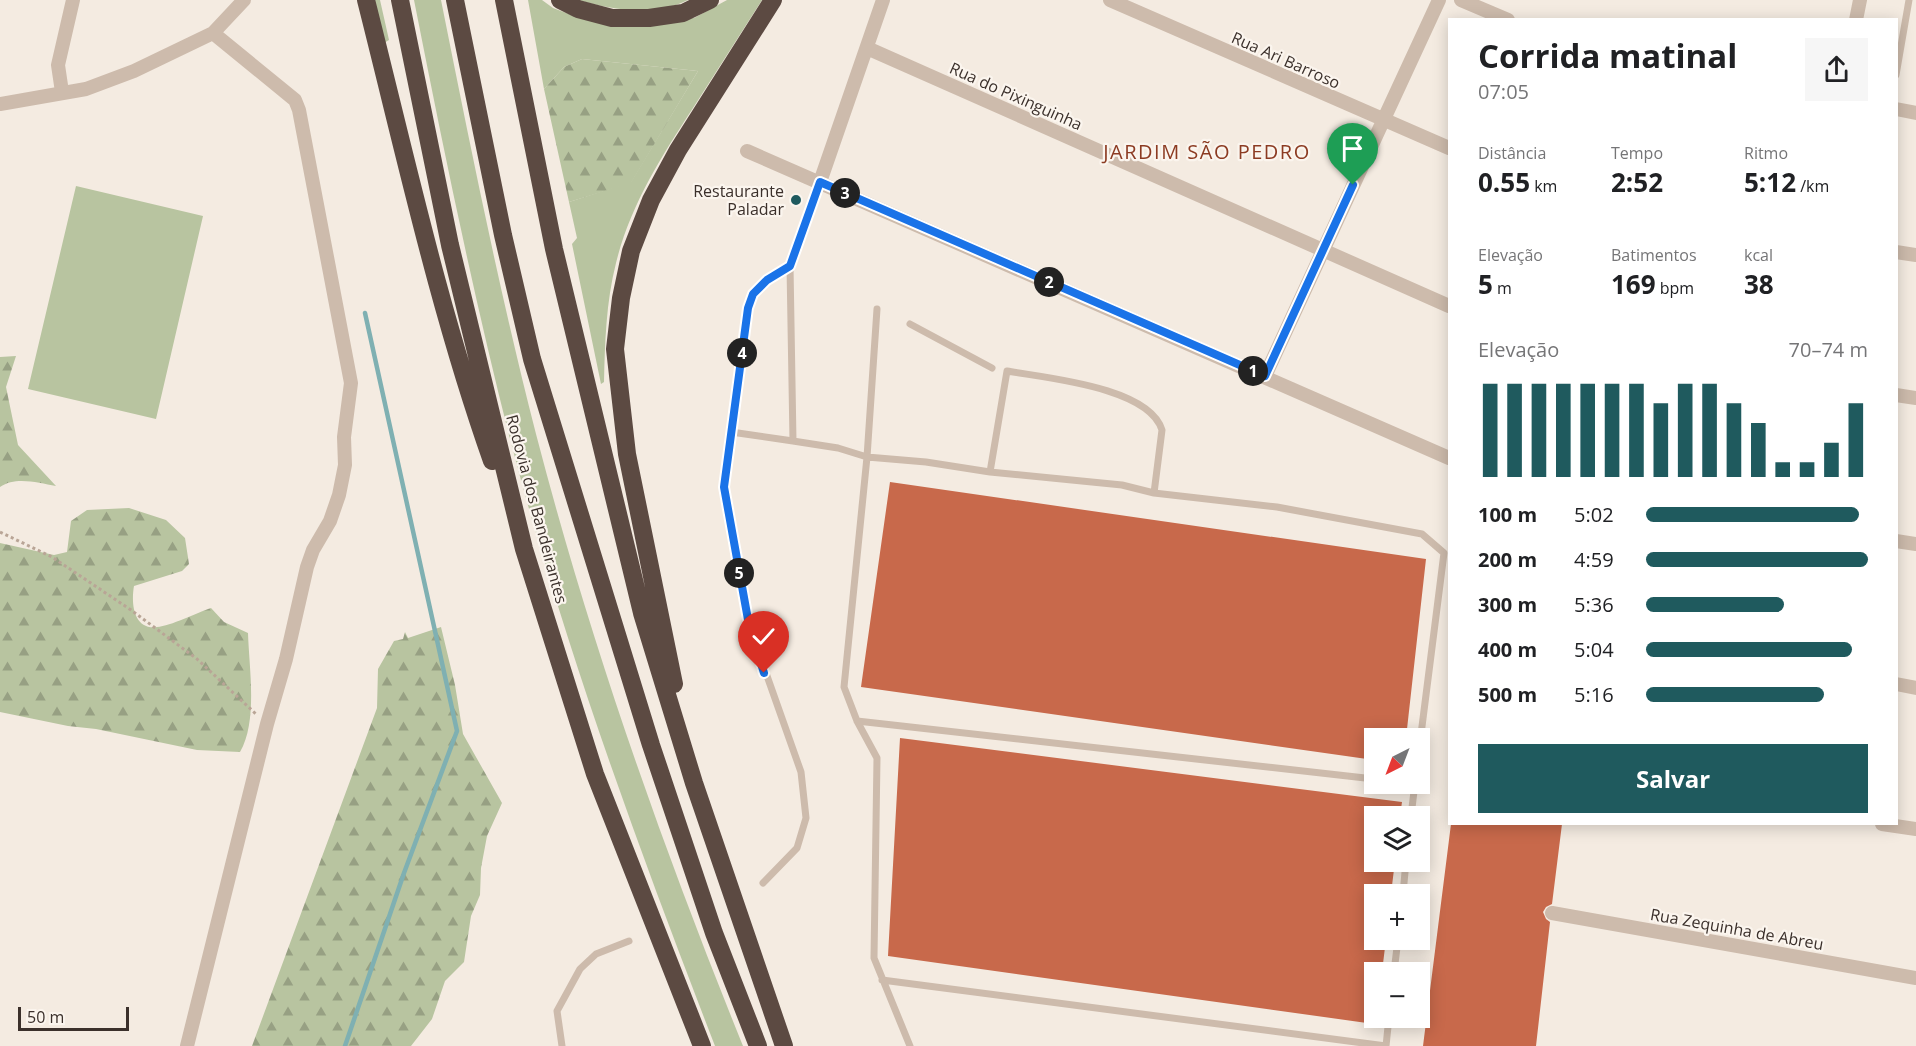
<!DOCTYPE html>
<html lang="pt">
<meta charset="utf-8">
<style>
:root{--surface:#fff;--page:#f6f6f6;--text:#202124;--muted:#757577;--accent:#1f5a5e}
body{margin:0;font-family:"Open Sans",sans-serif;background:var(--page);color:var(--text);height:100vh;display:flex;flex-direction:column;font-size:22px;white-space:nowrap}
*{box-sizing:border-box;margin:0}
p{font-size:20px;color:var(--muted)}
.icon{flex:none;width:33px;height:33px;fill:none;stroke:currentColor;stroke-width:2;stroke-linecap:round;stroke-linejoin:round}
.map{position:relative;flex:1;overflow:hidden}
.details{position:absolute;left:1448px;top:18px;width:450px;height:807px;display:flex;flex-direction:column;background:var(--surface);border-radius:0px;box-shadow:0 3px 15px #0003}
.details>*{flex:none}
.needle{width:39px;rotate:222deg}
.tools{position:absolute;left:1364px;top:728px;display:grid;gap:12px}
.tools a{display:grid;place-items:center;width:66px;height:66px;border-radius:0px;background:var(--surface);box-shadow:0 3px 15px #0003;font-size:30px}
.scale{position:absolute;left:18px;bottom:15px;width:111px;box-sizing:border-box;padding-left:6px;border:3px solid #3b302b;border-top:0;font-size:16px;line-height:21px;white-space:nowrap;color:#3b302b;-webkit-text-stroke:4px #fbf5ee;paint-order:stroke}
.pin{position:absolute;display:grid;place-items:center;width:51px;height:51px;color:#fff;margin:-62px -26px;border-radius:50% 50% 50% 0;rotate:-45deg;box-shadow:0 0 6px #0007}
.pin .icon{rotate:45deg}
.km{position:absolute;width:30px;height:30px;margin:-15px;border-radius:50%;background:#222;color:#fff;font-size:16px;line-height:30px;text-align:center}
.round{display:grid;place-items:center;flex:none;width:63px;height:63px;border-radius:0px;background:var(--page)}
.summary{display:flex;align-items:center;justify-content:space-between;height:102px;padding:0 30px}
h1{font-size:33px;font-weight:700;line-height:45px}
.stats{display:grid;grid-template-columns:repeat(3,1fr);gap:9px;height:102px;padding:6px 30px}
.stats div{display:grid;align-content:center}
.stats b{font-size:26px;font-weight:700}
.stats small{font-size:16px;font-weight:400}
.stats p{font-size:16px}
.chart{height:168px;padding:12px 30px}
.chart p{display:flex;justify-content:space-between}
.chart svg{width:100%;height:108px;margin-top:6px;stroke:var(--accent);stroke-width:6}
.button{display:flex;gap:12px;margin-top:auto;padding:12px 30px}
.button a{flex:1;height:69px;border-radius:0px;background:var(--accent);color:#fff;font-size:24px;font-weight:700;line-height:69px;text-align:center}
ul{padding:0 30px;list-style:none;font-size:20px}
li{display:grid;grid-template-columns:96px 72px 1fr;align-items:center;height:45px}
li i{height:15px;border-radius:8px;background:var(--accent)}
.map>svg:first-child{display:block}
</style>
<div class="map">
<svg width="1916" height="1046" viewBox="0 0 1916 1046">
<defs>
<pattern id="forest-firs" width="22" height="20" patternUnits="userSpaceOnUse" patternTransform="scale(1.5)"><rect width="22" height="20" fill="#b8c4a0"/><path d="M5 1l3.5 6h-7zM16 11l3.5 6h-7z" fill="#97a083"/></pattern>
</defs>
<rect width="100%" height="100%" fill="#f4ebe1"/>
<path fill="#b8c4a0" d="M 374,0 L 380,0 L 389,40 L 384,43 Z
M 414,0 L 441,0 C 470,145 499,290 536,434 C 590,642 662,846 743,1046 L 715,1046 C 638,847 564,646 510,439 C 473,294 443,147 414,0 Z
M 528,0 L 542,0 L 553,8 L 582,19 L 694,18 L 727,0 L 762,0 C 739,36 716,72 693,108 C 661,157 630,206 616,263 C 606,302 605,342 604,382 L 601,384 L 572,244 L 577,238 L 569,202 L 631,182 L 698,71 L 582,59 L 564,67 L 544,89 Z
M 578,0 L 688,0 C 654,17 613,10 578,0 Z
M 76,186 L 203,216 L 156,419 L 28,389 Z"/>
<path fill="url(#forest-firs)" d="M 582,59 L 698,71 L 631,183 L 569,202 L 544,89 L 564,67 Z
M 16,356 L 6,387 L 18,445 L 56,486 C 38,483 16,476 0,487 L 0,357 Z
M 129,508 L 166,520 L 185,538 L 189,564 L 182,571 L 134,586 C 131,603 133,630 157,627 C 171,626 196,613 211,608 L 224,622 L 248,633 C 249,668 258,721 240,752 L 197,750 L 96,729 L 68,726 L 0,712 L 0,543 L 54,555 L 67,552 L 71,521 L 87,510 Z
M 441,627 L 455,685 L 463,734 L 502,803 L 487,836 L 481,868 L 480,895 L 471,916 L 464,962 L 445,981 L 432,1019 L 411,1046 L 252,1046 L 377,708 L 378,669 L 394,641 L 403,639 L 405,632 L 408,638 Z"/>
<g fill="none" stroke-linecap="round" stroke-linejoin="round">
<path stroke="#7fb0b2" stroke-width="4.5" d="M 345,1046 L 404,873 L 457,731 L 365,313"/>
</g>
<path fill="#c8694b" d="M 890,482 L 1426,559 L 1406,738 L 1374,738 L 1374,760 L 861,687 Z
M 900,738 L 1402,802 L 1400,816 L 1374,816 L 1374,861 L 1395,861 L 1391,894 L 1374,894 L 1374,939 L 1386,939 L 1382,972 L 1374,972 L 1374,1024 L 888,956 Z
M 1451,824 L 1562,824 L 1552,904 L 1546,907 L 1543,912 L 1546,919 L 1550,922 L 1536,1046 L 1423,1046 Z"/>
<g fill="none" stroke-linecap="round" stroke-linejoin="round">
<path stroke="#b9a596" stroke-width="3" stroke-dasharray="3 3" stroke-linecap="butt" d="M 0,532 L 52,557 L 131,610 L 197,659 L 257,715"/>
<path stroke="#cdbbac" stroke-width="7" d="M 1896,75 L 1909,0
M 820,182 L 790,266 L 793,441 L 838,448 L 867,457 L 926,462 L 990,472 L 1122,485 L 1154,493 L 1277,507 L 1422,534 L 1444,553 L 1419,750
M 877,309 L 867,457 L 844,687 L 857,721 L 877,758 L 874,958 L 910,1046
M 910,324 L 992,368
M 731,432 L 748,308 C 757,285 770,278 790,266
M 990,472 L 1007,371 C 1046,378 1149,387 1162,430 L 1154,493
M 857,721 L 1374,779
M 1411,816 L 1415,783
M 763,883 L 797,848 L 806,818 L 801,772 L 749,625 L 724,487 L 731,432 L 793,441
M 1403,894 L 1406,861
M 1394,972 L 1398,939
M 882,980 L 1386,1046 L 1389,1017
M 562,1046 L 557,1011 L 580,969 L 596,954 L 629,941"/>
<path stroke="#cdbbac" stroke-width="14" d="M 1110,0 L 1449,148
M 1461,0 L 1508,20
M 1856,20 L 1860,0
M 867,48 L 1449,306
M 62,92 L 58,65 L 73,0
M 0,104 L 86,89 L 134,71 L 213,33 L 244,0
M 1896,109 L 1916,113
M 747,151 L 1449,458
M 820,182 L 883,0
M 1896,252 L 1916,255
M 1265,376 C 1322,250 1382,126 1439,0
M 1896,395 L 1916,398
M 1896,541 L 1916,544
M 1896,684 L 1916,688
M 1882,824 L 1916,829
M 1552,913 L 1916,978
M 187,1046 L 267,724 L 286,659 L 307,567 L 313,550 L 330,521 L 339,495 L 345,465 L 344,437 L 351,383 L 299,110 L 295,100 L 213,33"/>
<path stroke="#5c4a42" stroke-width="18" d="M 366,0 C 405,154 439,311 492,461
M 400,0 L 450,245 L 524,549 L 595,774 L 702,1046
M 455,0 L 503,235 L 532,359 L 651,745 L 714,933 L 758,1046
M 504,0 L 554,249 L 642,613 L 694,783 L 784,1046
M 560,0 L 578,9 L 612,18 L 649,18 L 683,13 L 710,0
M 674,684 L 627,454 L 615,349 L 621,298 L 631,251 L 651,200 L 678,150 L 773,0"/>
</g>
<g fill="none" stroke-linecap="round" stroke-linejoin="round">
<g stroke="#fff" stroke-width="12">
<path id="route" d="M 764,673 L 749,625 L 724,487 L 748,308 L 753,294 L 767,280 L 790,266 L 820,182 L 1265,376 L 1353,185"/>
</g>
<use href="#route" stroke="#1a73e8" stroke-width="8"/>
</g>
<circle fill="#1f5a5e" stroke="#fbf5ee" stroke-width="2" cx="796" cy="200" r="6"/>
<g text-anchor="middle" dominant-baseline="central" stroke-width="4.5" stroke-linejoin="round" paint-order="stroke">
<g font-size="16" fill="#3b302b" stroke="#fbf5ee">
<text transform="translate(1286 60) rotate(24)">Rua Ari Barroso</text>
<text transform="translate(1016 96) rotate(24)">Rua do Pixinguinha</text>
<text transform="translate(537 509) rotate(75)">Rodovia dos Bandeirantes</text>
<text transform="translate(1737 929) rotate(10)">Rua Zequinha de Abreu</text>
</g>
<g font-size="16" fill="#3b302b" stroke="#fbf5ee" text-anchor="end">
<text x="784" y="191">Restaurante<tspan x="784" dy="18">Paladar</tspan></text>
</g>
<g font-size="20" letter-spacing="1.5" fill="#8c3b22" stroke="#fbf5ee">
<text x="1207" y="151">JARDIM SÃO PEDRO</text>
</g>
</g>
</svg>
<div class="tools">
<a><svg class="needle" viewBox="-14 -14 28 28"><path d="M0-13l5 13h-10z" fill="#e53935"/><path d="M0 13l5-13h-10z" fill="#757577"/></svg></a>
<a><svg class="icon" aria-label="layers" viewBox="0 0 24 24"><path d="M12 4l9 5-9 5-9-5zM3 14l9 5 9-5"/></svg></a>
<a>+</a>
<a>−</a>
</div>
<div class="scale">50 m</div>
<div class="pin" style="left:1353px;top:185px;background:#1e9e55"><svg class="icon" aria-label="arrive" viewBox="0 0 24 24"><path d="M6 21V4h12l-3 4 3 4H6"/></svg></div>
<div class="pin" style="left:764px;top:673px;background:#d93025"><svg class="icon" aria-label="check" viewBox="0 0 24 24"><path d="M5 12l5 5 9-10"/></svg></div>
<b class="km" style="left:1253px;top:371px">1</b>
<b class="km" style="left:1049px;top:282px">2</b>
<b class="km" style="left:845px;top:193px">3</b>
<b class="km" style="left:742px;top:353px">4</b>
<b class="km" style="left:739px;top:573px">5</b>
<section class="details">
<div class="summary"><div><h1>Corrida matinal</h1><p>07:05</p></div><a class="round"><svg class="icon" aria-label="share" viewBox="0 0 24 24"><path d="M12 15V3M7 8l5-5 5 5M5 13v7h14v-7"/></svg></a></div>
<div class="stats">
<div><p>Distância</p><b>0.55<small> km</small></b></div>
<div><p>Tempo</p><b>2:52</b></div>
<div><p>Ritmo</p><b>5:12<small> /km</small></b></div>
</div>
<div class="stats">
<div><p>Elevação</p><b>5<small> m</small></b></div>
<div><p>Batimentos</p><b>169<small> bpm</small></b></div>
<div><p>kcal</p><b>38</b></div>
</div>
<div class="chart"><p><span>Elevação</span>70–74 m</p>
<svg viewBox="0 0 160 44" preserveAspectRatio="none"><path d="M5 44V6M15 44V6M25 44V6M35 44V6M45 44V6M55 44V6M65 44V6M75 44V14M85 44V6M95 44V6M105 44V14M115 44V22M125 44V38M135 44V38M145 44V30M155 44V14"/></svg>
</div>
<ul>
<li><b>100 m</b>5:02<i style="width:96%"></i></li>
<li><b>200 m</b>4:59<i style="width:100%"></i></li>
<li><b>300 m</b>5:36<i style="width:62%"></i></li>
<li><b>400 m</b>5:04<i style="width:93%"></i></li>
<li><b>500 m</b>5:16<i style="width:80%"></i></li>
</ul>
<div class="button"><a>Salvar</a></div>
</section>
</div>
